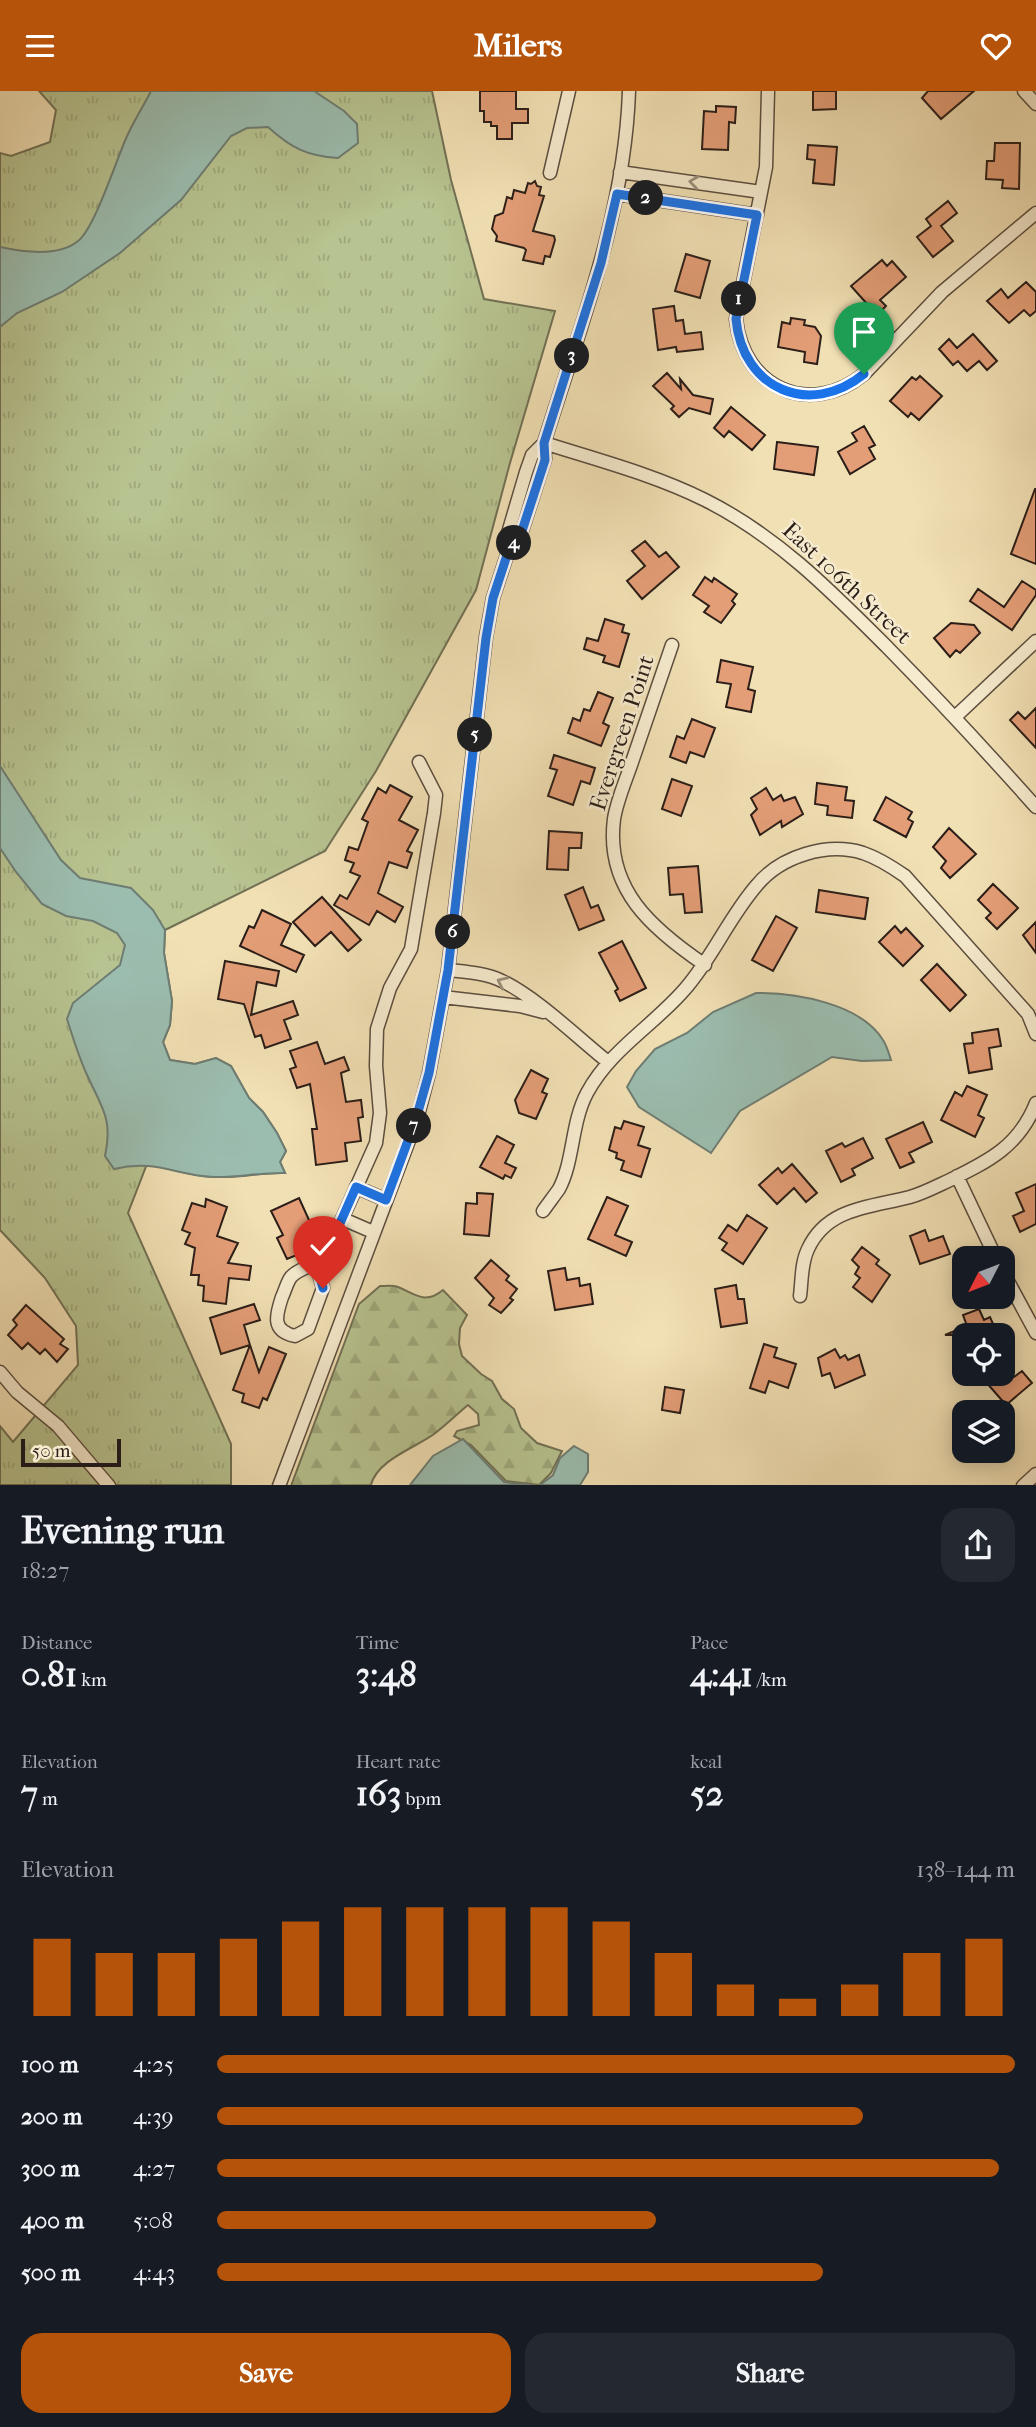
<!DOCTYPE html>
<meta charset="utf-8">
<style>
:root{--surface:#171b24;--page:#242831;--text:#f1f3f6;--muted:#9ea1a6;--accent:#b45309}
body{margin:0;font-family:"IM FELL French Canon",serif;background:var(--page);color:var(--text);height:100vh;display:flex;flex-direction:column;font-size:26px;white-space:nowrap}
*{box-sizing:border-box;margin:0}
p{font-size:23px;color:var(--muted)}
.icon{flex:none;width:38px;height:38px;fill:none;stroke:currentColor;stroke-width:2;stroke-linecap:round;stroke-linejoin:round}
.map{position:relative;height:1394px;overflow:hidden}
.side{display:flex;flex-direction:column;background:var(--surface);flex:1}
.side>*{flex:none}
.needle{width:46px;rotate:228deg}
.fabs{position:absolute;left:952px;top:1155px;display:grid;gap:14px}
.fabs a{display:grid;place-items:center;width:63px;height:63px;border-radius:14px;background:var(--surface);box-shadow:0 4px 18px #0003;font-size:35px}
.scale{position:absolute;left:21px;bottom:18px;width:100px;box-sizing:border-box;padding-left:7px;border:4px solid #2b1e18;border-top:0;font-size:19px;line-height:24px;white-space:nowrap;color:#2b1e18;-webkit-text-stroke:5px #f6ebce;paint-order:stroke}
.pin{position:absolute;display:grid;place-items:center;width:60px;height:60px;color:#fff;margin:-72px -30px;border-radius:50% 50% 50% 0;rotate:-45deg;box-shadow:0 0 7px #0007}
.pin .icon{rotate:45deg}
.km{position:absolute;width:35px;height:35px;margin:-18px;border-radius:50%;background:#222;color:#fff;font-size:19px;line-height:35px;text-align:center}
.round{display:grid;place-items:center;flex:none;width:74px;height:74px;border-radius:21px;background:var(--page)}
.overview{display:flex;align-items:center;justify-content:space-between;height:119px;padding:0 21px}
h1{font-size:38px;font-weight:700;line-height:52px}
.stats{display:grid;grid-template-columns:repeat(3,1fr);gap:10px;height:119px;padding:7px 21px}
.stats div{display:grid;align-content:center}
.stats b{font-size:35px;font-weight:700}
.stats small{font-size:19px;font-weight:400}
.stats p{font-size:19px}
.chart{height:196px;padding:14px 21px}
.chart p{display:flex;justify-content:space-between}
.chart svg{width:100%;height:126px;margin-top:7px;stroke:var(--accent);stroke-width:6}
.cta{display:flex;gap:14px;margin-top:auto;padding:14px 21px}
.cta a{flex:1;height:80px;border-radius:21px;background:var(--accent);color:#fff;font-size:28px;font-weight:700;line-height:80px;text-align:center}
.cta a+a{background:var(--page);color:var(--text)}
ul{padding:0 21px;list-style:none;font-size:23px}
li{display:grid;grid-template-columns:112px 84px 1fr;align-items:center;height:52px}
li i{height:18px;border-radius:9px;background:var(--accent)}
header{display:flex;justify-content:space-between;align-items:center;height:91px;padding:0 21px;background:var(--accent);color:#fff;font-size:32px;font-weight:700}
.map>svg:first-child{display:block}
</style>
<header><svg class="icon" aria-label="menu" viewBox="0 0 24 24"><path d="M4 6h16M4 12h16M4 18h16"/></svg>Milers<svg class="icon" aria-label="heart" viewBox="0 0 24 24"><path d="M12 20l-8-8c-3-5 5-10 8-4 3-6 11-1 8 4z"/></svg></header>
<div class="map">
<svg width="1036" height="1395" viewBox="0 0 1036 1395">
<defs>
<pattern id="grass-tufts" width="24" height="20" patternUnits="userSpaceOnUse" patternTransform="scale(1.75)"><rect width="24" height="20" fill="#b7c390"/><path d="M3 7l-1-3M5 7V3M7 7l1-3M15 17l-1-3M17 17v-4M19 17l1-3" fill="none" stroke="#9ea77b"/></pattern>
<pattern id="forest-firs" width="22" height="20" patternUnits="userSpaceOnUse" patternTransform="scale(1.75)"><rect width="22" height="20" fill="#b7c390"/><path d="M5 1l3.5 6h-7zM16 11l3.5 6h-7z" fill="#9ea77b"/></pattern>
</defs>
<rect width="100%" height="100%" fill="#f1e0b4"/>
<filter id="stains"><feTurbulence type="fractalNoise" baseFrequency=".00286" numOctaves="4"/><feColorMatrix values="0 0 0 0 .2 0 0 0 0 .09 0 0 0 0 .02 0 0 0 .5 -.17"/></filter>
<radialGradient id="worn" r=".72"><stop offset=".6" stop-color="#630" stop-opacity="0"/><stop offset="1" stop-color="#630" stop-opacity=".3"/></radialGradient>
<path fill="url(#grass-tufts)" stroke="#717054" stroke-width="2" d="M 39,0 L 432,0 L 451,89 L 484,208 L 555,220 L 510,372 L 476,499 L 376,680 L 325,760 L 165,839 L 164,862 L 172,910 L 170,934 L 163,951 L 170,969 L 195,973 L 216,967 L 231,975 L 249,1007 L 263,1021 L 277,1042 L 286,1060 L 280,1071 L 285,1082 C 264,1081 245,1086 224,1086 C 198,1087 173,1078 147,1073 L 128,1122 L 231,1353 L 231,1394 L 0,1394 L 0,1335 L 13,1351 L 78,1274 L 76,1235 L 45,1187 L 0,1139 L 0,62 L 11,65 L 50,51 L 56,19 Z"/>
<path fill="url(#forest-firs)" stroke="#717054" stroke-width="2" d="M 380,1195 C 386,1195 393,1194 398,1196 C 415,1203 425,1214 443,1199 L 467,1224 L 460,1237 L 459,1253 L 462,1265 L 481,1283 L 492,1290 L 502,1308 L 514,1318 L 521,1337 L 537,1352 L 562,1360 L 551,1382 L 539,1394 L 506,1390 L 471,1354 L 454,1345 L 457,1340 L 479,1334 L 478,1323 L 468,1314 C 457,1323 446,1334 434,1343 C 415,1357 377,1369 371,1394 L 291,1395 L 359,1213 Z"/>
<path fill="#9bbdaf" stroke="#6e7d73" stroke-width="2" d="M 151,0 L 314,0 L 344,20 L 357,33 L 358,52 L 338,67 C 307,65 291,57 268,36 L 247,37 L 231,45 L 181,109 L 120,162 L 62,201 L 17,222 L 0,236 L 0,156 C 23,161 59,166 78,150 C 95,137 117,66 128,43 C 135,28 144,14 151,0 Z
M 0,675 L 61,769 L 80,787 L 131,797 L 153,819 L 165,839 L 164,862 L 172,910 L 170,934 L 163,951 L 170,969 L 195,973 L 216,967 L 231,975 L 249,1007 L 263,1021 L 277,1042 L 286,1060 L 280,1071 L 285,1082 C 261,1081 237,1087 213,1086 C 174,1084 156,1068 114,1078 L 105,1065 C 113,1028 102,1017 88,986 C 79,967 73,947 67,928 L 73,912 L 120,874 L 125,854 L 117,842 L 93,830 L 66,825 L 42,813 L 16,781 L 0,757 Z
M 756,902 C 796,902 860,912 883,949 C 887,955 889,963 891,969 L 862,970 L 832,966 L 740,1020 L 711,1062 L 639,1016 L 627,996 L 636,980 L 655,958 L 687,942 L 713,921 Z
M 463,1348 L 504,1391 L 531,1394 L 410,1394 L 433,1365 Z
M 574,1355 L 588,1363 L 588,1381 L 580,1394 L 540,1394 L 553,1384 L 560,1367 Z"/>
<path fill="#e49e77" stroke="#2b1e18" stroke-width="2" d="M 480,0 L 516,0 L 516,18 L 528,18 L 528,32 L 512,32 L 512,48 L 497,48 L 497,35 L 491,35 L 491,31 L 484,31 L 484,20 L 480,20 Z
M 813,0 L 836,0 L 836,18 L 813,19 Z
M 928,0 L 974,0 L 941,28 L 922,7 Z
M 716,15 L 736,16 L 735,32 L 729,31 L 728,59 L 702,58 L 704,20 L 716,21 Z
M 995,52 L 1020,52 L 1019,98 L 1002,97 L 1003,89 L 986,88 L 987,70 L 994,70 Z
M 808,54 L 837,56 L 834,94 L 813,92 L 815,69 L 807,68 Z
M 535,90 L 537,95 L 541,96 L 539,104 L 544,105 L 533,140 L 554,145 L 555,149 L 550,166 L 545,165 L 543,173 L 523,169 L 526,159 L 524,157 L 496,150 L 497,145 L 492,138 L 495,125 L 503,122 L 507,106 L 512,108 L 514,99 L 525,102 L 528,92 L 531,93 Z
M 948,110 L 957,122 L 941,135 L 953,150 L 933,166 L 917,146 L 931,135 L 926,128 Z
M 686,163 L 710,170 L 700,207 L 675,200 Z
M 882,169 L 887,175 L 892,170 L 906,186 L 880,209 L 886,215 L 877,224 L 851,195 Z
M 1026,191 L 1036,201 L 1036,220 L 1030,225 L 1024,219 L 1009,232 L 987,210 L 1001,198 L 1008,207 Z
M 674,215 L 676,230 L 683,229 L 685,243 L 701,241 L 703,258 L 677,261 L 676,256 L 658,259 L 653,218 Z
M 791,227 L 805,229 L 804,234 L 815,236 L 821,245 L 817,273 L 804,271 L 805,261 L 778,256 L 782,231 L 790,233 Z
M 973,243 L 997,270 L 987,279 L 979,270 L 967,280 L 958,270 L 953,274 L 939,258 L 949,248 L 957,257 Z
M 667,282 L 681,298 L 680,288 L 693,304 L 713,308 L 710,323 L 689,317 L 679,326 L 671,318 L 674,315 L 653,295 Z
M 920,285 L 942,305 L 919,329 L 911,322 L 908,326 L 890,310 L 912,286 L 916,289 Z
M 731,316 L 765,344 L 752,359 L 729,340 L 724,346 L 714,337 Z
M 864,335 L 875,354 L 869,357 L 875,368 L 850,383 L 838,361 L 857,350 L 852,342 Z
M 777,351 L 818,356 L 814,384 L 774,378 Z
M 1035,398 L 1036,398 L 1036,473 L 1011,463 Z
M 645,450 L 659,466 L 666,461 L 679,476 L 642,508 L 627,490 L 645,475 L 632,460 Z
M 705,486 L 712,491 L 714,487 L 737,503 L 732,510 L 735,513 L 721,532 L 704,521 L 709,515 L 693,504 Z
M 1022,490 L 1036,499 L 1036,504 L 1012,539 L 970,510 L 978,498 L 1004,516 Z
M 605,528 L 624,534 L 622,541 L 629,543 L 619,576 L 603,571 L 605,565 L 584,558 L 587,547 L 598,550 Z
M 951,532 L 974,534 L 980,542 L 960,562 L 956,559 L 950,566 L 934,547 Z
M 721,569 L 753,576 L 748,598 L 755,600 L 751,621 L 726,616 L 731,593 L 717,591 Z
M 598,601 L 613,607 L 603,632 L 609,635 L 601,655 L 568,642 L 573,627 L 580,630 L 584,618 L 590,620 Z
M 1036,617 L 1036,657 L 1010,629 L 1018,621 L 1025,628 Z
M 692,628 L 715,637 L 704,666 L 690,661 L 686,672 L 670,666 L 677,645 L 684,648 Z
M 554,664 L 595,677 L 590,693 L 581,690 L 573,714 L 548,705 L 557,679 L 550,677 Z
M 672,688 L 692,695 L 681,725 L 662,718 Z
M 817,692 L 847,696 L 845,709 L 854,710 L 852,727 L 827,724 L 828,715 L 815,713 Z
M 390,694 L 412,706 L 399,729 L 418,739 L 407,760 L 412,762 L 407,777 L 389,771 L 378,802 L 403,816 L 395,831 L 377,820 L 369,834 L 334,814 L 340,804 L 347,808 L 360,785 L 350,781 L 354,772 L 345,769 L 349,756 L 358,759 L 368,731 L 362,728 L 378,697 L 386,702 Z
M 766,697 L 773,709 L 781,704 L 784,710 L 795,706 L 803,723 L 782,736 L 781,730 L 760,744 L 751,724 L 757,718 L 751,707 Z
M 886,706 L 912,721 L 908,728 L 913,731 L 906,746 L 874,729 Z
M 949,737 L 976,763 L 950,787 L 941,777 L 946,770 L 933,756 Z
M 549,740 L 582,742 L 581,757 L 569,757 L 568,779 L 547,778 Z
M 698,775 L 702,821 L 685,822 L 683,803 L 670,804 L 668,777 Z
M 993,793 L 1018,817 L 997,838 L 986,827 L 991,822 L 978,809 Z
M 583,796 L 591,817 L 598,814 L 604,829 L 579,839 L 565,804 Z
M 819,799 L 868,807 L 865,828 L 816,821 Z
M 322,806 L 361,849 L 348,860 L 331,841 L 315,855 L 293,831 Z
M 262,819 L 291,833 L 281,854 L 304,864 L 296,881 L 240,855 L 249,835 L 254,837 Z
M 776,825 L 797,837 L 773,880 L 752,869 Z
M 1036,831 L 1036,862 L 1023,844 Z
M 895,835 L 901,842 L 906,837 L 923,855 L 903,875 L 879,851 Z
M 622,850 L 646,897 L 620,910 L 615,900 L 618,898 L 599,862 Z
M 225,870 L 279,880 L 276,895 L 257,891 L 251,924 L 293,910 L 298,924 L 284,929 L 291,948 L 265,957 L 261,944 L 255,946 L 244,913 L 218,908 Z
M 937,873 L 966,904 L 950,920 L 921,889 Z
M 998,938 L 1001,955 L 989,957 L 992,978 L 969,982 L 964,953 L 973,952 L 972,942 Z
M 317,951 L 325,973 L 344,966 L 349,979 L 341,982 L 346,1011 L 361,1009 L 363,1026 L 358,1027 L 361,1050 L 345,1052 L 347,1070 L 316,1074 L 312,1038 L 317,1038 L 310,993 L 297,997 L 290,978 L 296,976 L 290,960 Z
M 531,979 L 548,988 L 542,1001 L 547,1003 L 536,1028 L 519,1022 L 515,1009 Z
M 967,995 L 987,1004 L 978,1024 L 984,1027 L 975,1046 L 941,1029 L 955,1001 L 962,1005 Z
M 624,1030 L 644,1036 L 638,1054 L 650,1058 L 641,1086 L 621,1079 L 624,1070 L 616,1067 L 617,1062 L 609,1059 L 615,1036 L 621,1038 Z
M 923,1031 L 932,1051 L 909,1062 L 914,1071 L 900,1077 L 886,1048 Z
M 497,1045 L 514,1054 L 505,1072 L 516,1077 L 511,1087 L 505,1084 L 503,1088 L 480,1076 Z
M 863,1047 L 873,1067 L 852,1078 L 855,1084 L 841,1091 L 826,1060 L 842,1052 L 845,1056 Z
M 792,1073 L 817,1102 L 806,1111 L 794,1097 L 777,1113 L 759,1094 L 778,1077 L 782,1082 Z
M 1036,1093 L 1036,1133 L 1020,1141 L 1013,1125 L 1024,1120 L 1016,1102 Z
M 477,1102 L 493,1103 L 489,1145 L 464,1143 L 466,1112 L 477,1113 Z
M 607,1106 L 628,1115 L 615,1144 L 632,1151 L 626,1165 L 588,1148 Z
M 299,1107 L 314,1140 L 298,1148 L 304,1161 L 287,1168 L 277,1147 L 283,1144 L 271,1120 Z
M 206,1108 L 227,1116 L 217,1145 L 238,1152 L 228,1172 L 251,1175 L 249,1189 L 229,1187 L 226,1213 L 203,1210 L 204,1195 L 198,1194 L 199,1184 L 191,1184 L 195,1157 L 185,1153 L 190,1142 L 182,1139 L 192,1112 L 205,1116 Z
M 747,1124 L 767,1137 L 743,1173 L 722,1159 L 727,1152 L 719,1147 L 728,1134 L 737,1140 Z
M 925,1139 L 929,1150 L 943,1145 L 950,1163 L 920,1173 L 910,1145 Z
M 862,1156 L 879,1169 L 876,1173 L 890,1184 L 872,1211 L 853,1196 L 860,1187 L 855,1183 L 859,1176 L 852,1169 Z
M 491,1169 L 509,1185 L 506,1189 L 517,1198 L 510,1207 L 513,1209 L 501,1222 L 489,1214 L 494,1207 L 475,1187 Z
M 565,1177 L 567,1189 L 579,1187 L 580,1195 L 590,1193 L 593,1213 L 555,1219 L 548,1180 Z
M 736,1194 L 738,1208 L 744,1208 L 747,1232 L 721,1236 L 715,1198 Z
M 254,1213 L 260,1229 L 244,1234 L 250,1254 L 221,1263 L 210,1227 Z
M 26,1214 L 64,1248 L 60,1253 L 68,1258 L 57,1271 L 45,1258 L 40,1263 L 28,1252 L 22,1258 L 8,1244 L 17,1234 L 13,1229 Z
M 979,1218 L 984,1229 L 990,1226 L 998,1244 L 945,1244 L 967,1235 L 963,1224 Z
M 764,1253 L 777,1257 L 774,1266 L 796,1273 L 788,1297 L 769,1290 L 765,1302 L 750,1297 Z
M 250,1254 L 259,1281 L 269,1256 L 286,1263 L 267,1309 L 263,1307 L 259,1317 L 242,1311 L 244,1303 L 233,1299 Z
M 835,1258 L 840,1267 L 845,1264 L 848,1269 L 859,1264 L 865,1284 L 835,1297 L 830,1282 L 822,1285 L 818,1267 Z
M 1003,1273 L 1014,1286 L 1022,1280 L 1032,1292 L 1006,1314 L 986,1291 L 995,1283 L 1003,1283 Z
M 665,1296 L 684,1299 L 680,1322 L 662,1319 Z"/>
<g fill="none" stroke-linecap="round" stroke-linejoin="round">
<g stroke="#5c4e3f" stroke-width="15">
<path id="street" d="M 768,0 L 766,76 L 736,228 C 743,297 810,327 864,283 L 942,201 L 1036,122
M 1024,0 L 1036,13
M 620,81 L 761,101
M 550,82 L 569,0
M 617,103 L 757,124
M 544,352 C 598,369 655,384 705,409 C 777,445 831,500 887,556 C 938,608 987,661 1036,716
M 510,455 L 520,446 L 545,368 L 544,352 C 580,237 625,121 629,0
M 672,554 C 659,593 645,632 632,671 C 626,689 617,709 614,728 C 605,798 652,838 705,874
M 955,626 L 1036,550
M 448,879 C 466,881 486,882 502,890 C 536,906 578,947 608,971
M 443,906 L 520,915 L 543,921
M 957,1085 L 996,1167
M 356,1096 L 386,1109
M 543,1120 C 548,1113 554,1105 559,1098 C 574,1070 571,1032 587,1002 C 611,958 653,935 685,898 C 713,866 729,826 757,794 C 781,765 827,751 863,762 C 878,767 892,776 905,785 L 1028,923 L 1036,943
M 343,1128 L 373,1141
M 316,1172 L 330,1155 L 376,1052 L 380,1022 L 376,975 L 377,938 L 390,897 L 411,858 L 434,722 L 436,704 L 419,671
M 316,1172 L 323,1197 L 308,1238 L 295,1245 C 271,1240 276,1224 282,1206 C 285,1200 287,1191 291,1186 C 297,1179 308,1176 316,1172 Z
M 1003,1181 L 1036,1242
M 800,1205 C 802,1190 801,1172 808,1158 C 827,1116 872,1116 910,1106 C 924,1102 937,1095 950,1089 C 989,1070 1019,1055 1036,1012
M 0,1281 L 17,1301 L 58,1335 L 109,1395
M 279,1395 L 417,1028 L 429,982 L 448,879 L 486,546 L 493,507 L 510,455 L 508,442 L 526,381 L 532,364 L 544,352
M 1023,1395 L 1036,1383"/>
</g>
<use href="#street" stroke="#f6ebce" stroke-width="12"/>
</g>
<defs><path id="oneway-chevron" d="M-2-3.5L2.5 0L-2 3.5" fill="none" stroke-width="1.6" stroke-linecap="round" stroke-linejoin="round" transform="scale(1.75)"/></defs>
<g stroke="#9b8f7c">
<use href="#oneway-chevron" transform="translate(694 91) rotate(-172)"/>
<use href="#oneway-chevron" transform="translate(502 891) rotate(-155)"/>
</g>
<g fill="none" stroke-linecap="round" stroke-linejoin="round">
<g stroke="#fff" stroke-width="14">
<path id="route" d="M 323,1197 L 316,1172 L 330,1155 L 356,1096 L 386,1109 L 416,1028 L 429,982 L 448,879 L 486,547 L 493,507 L 510,455 L 520,446 L 545,369 L 544,352 L 601,172 L 617,103 L 757,124 L 736,228 C 742,298 810,327 864,283"/>
</g>
<use href="#route" stroke="#1a73e8" stroke-width="9"/>
</g>
<g text-anchor="middle" dominant-baseline="central" stroke-width="5" stroke-linejoin="round" paint-order="stroke">
<g font-size="23" fill="#2b1e18" stroke="#f6ebce">
<text transform="translate(847 492) rotate(43)">East 106th Street</text>
<text transform="translate(622 642) rotate(-72)">Evergreen Point</text>
</g>
</g>
<rect width="100%" height="100%" filter="url(#stains)"/>
<rect width="100%" height="100%" fill="url(#worn)"/>
</svg>
<div class="fabs">
<a><svg class="needle" viewBox="-14 -14 28 28"><path d="M0-13l5 13h-10z" fill="#e53935"/><path d="M0 13l5-13h-10z" fill="#9ea1a6"/></svg></a>
<a><svg class="icon" aria-label="locate" viewBox="0 0 24 24"><circle cx="12" cy="12" r="6"/><path d="M12 2v4M12 18v4M2 12h4M18 12h4"/></svg></a>
<a><svg class="icon" aria-label="layers" viewBox="0 0 24 24"><path d="M12 4l9 5-9 5-9-5zM3 14l9 5 9-5"/></svg></a>
</div>
<div class="scale">50 m</div>
<div class="pin" style="left:864px;top:283px;background:#1e9e55"><svg class="icon" aria-label="arrive" viewBox="0 0 24 24"><path d="M6 21V4h12l-3 4 3 4H6"/></svg></div>
<div class="pin" style="left:323px;top:1197px;background:#d93025"><svg class="icon" aria-label="check" viewBox="0 0 24 24"><path d="M5 12l5 5 9-10"/></svg></div>
<b class="km" style="left:739px;top:208px">1</b>
<b class="km" style="left:646px;top:107px">2</b>
<b class="km" style="left:572px;top:265px">3</b>
<b class="km" style="left:514px;top:452px">4</b>
<b class="km" style="left:475px;top:644px">5</b>
<b class="km" style="left:453px;top:841px">6</b>
<b class="km" style="left:414px;top:1035px">7</b>
</div>
<section class="side">
<div class="overview"><div><h1>Evening run</h1><p>18:27</p></div><a class="round"><svg class="icon" aria-label="share" viewBox="0 0 24 24"><path d="M12 15V3M7 8l5-5 5 5M5 13v7h14v-7"/></svg></a></div>
<div class="stats">
<div><p>Distance</p><b>0.81<small> km</small></b></div>
<div><p>Time</p><b>3:48</b></div>
<div><p>Pace</p><b>4:41<small> /km</small></b></div>
</div>
<div class="stats">
<div><p>Elevation</p><b>7<small> m</small></b></div>
<div><p>Heart rate</p><b>163<small> bpm</small></b></div>
<div><p>kcal</p><b>52</b></div>
</div>
<div class="chart"><p><span>Elevation</span>138–144 m</p>
<svg viewBox="0 0 160 44" preserveAspectRatio="none"><path d="M5 44V17M15 44V22M25 44V22M35 44V17M45 44V11M55 44V6M65 44V6M75 44V6M85 44V6M95 44V11M105 44V22M115 44V33M125 44V38M135 44V33M145 44V22M155 44V17"/></svg>
</div>
<ul>
<li><b>100 m</b>4:25<i style="width:100%"></i></li>
<li><b>200 m</b>4:39<i style="width:81%"></i></li>
<li><b>300 m</b>4:27<i style="width:98%"></i></li>
<li><b>400 m</b>5:08<i style="width:55%"></i></li>
<li><b>500 m</b>4:43<i style="width:76%"></i></li>
</ul>
<div class="cta"><a>Save</a><a>Share</a></div>
</section>
